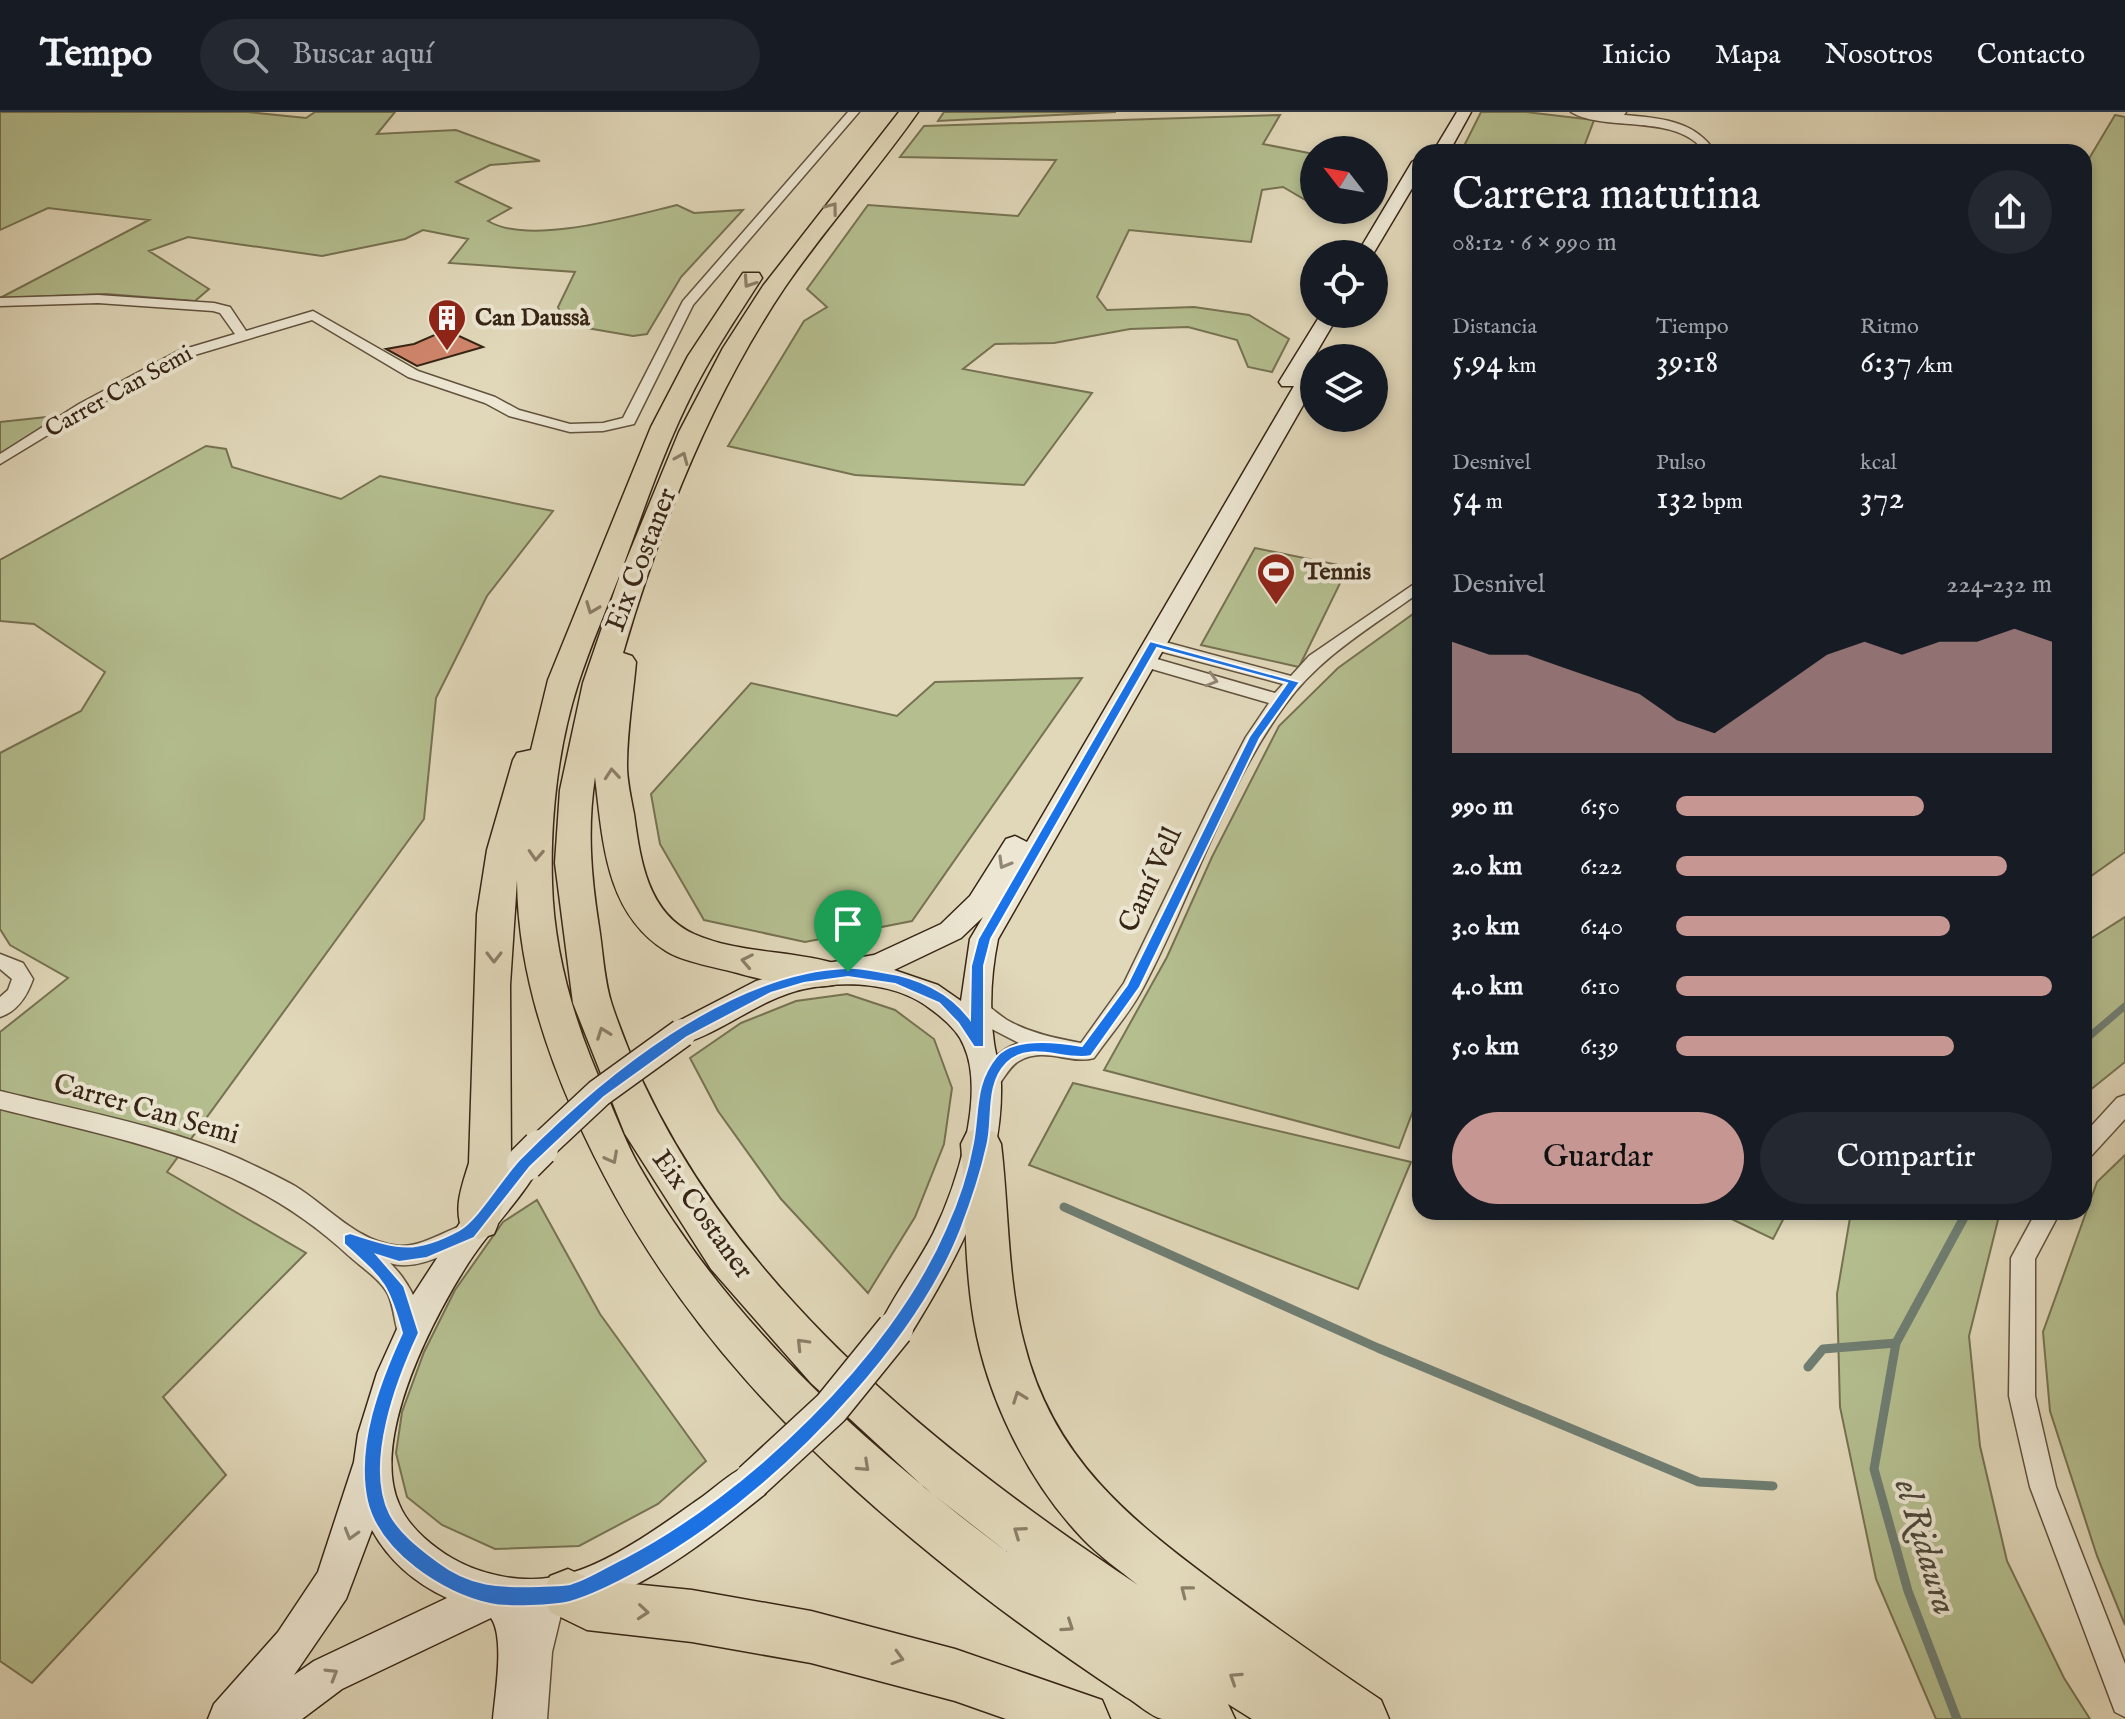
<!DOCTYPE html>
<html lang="es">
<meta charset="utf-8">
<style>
:root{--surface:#171b24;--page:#242831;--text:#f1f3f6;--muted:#9ea1a6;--line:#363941;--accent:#c59692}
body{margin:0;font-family:"IM FELL English",serif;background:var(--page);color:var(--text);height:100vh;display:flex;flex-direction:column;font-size:30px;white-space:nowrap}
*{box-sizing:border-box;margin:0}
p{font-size:26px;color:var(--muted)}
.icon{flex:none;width:44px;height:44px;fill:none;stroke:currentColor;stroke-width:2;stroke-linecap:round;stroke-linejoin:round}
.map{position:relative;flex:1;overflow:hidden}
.side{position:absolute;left:1412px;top:32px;width:680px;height:1076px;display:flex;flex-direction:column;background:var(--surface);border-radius:24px;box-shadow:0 4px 12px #0003}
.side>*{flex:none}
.needle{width:52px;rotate:301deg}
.fabs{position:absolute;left:1300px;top:24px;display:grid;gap:16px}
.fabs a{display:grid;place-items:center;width:88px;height:88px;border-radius:50%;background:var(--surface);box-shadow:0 4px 12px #0003;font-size:40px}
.pin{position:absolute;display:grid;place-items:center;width:68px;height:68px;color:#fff;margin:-82px -34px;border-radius:50% 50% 50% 0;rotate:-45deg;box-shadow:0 0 8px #0007}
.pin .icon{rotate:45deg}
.round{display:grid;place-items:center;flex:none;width:84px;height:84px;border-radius:42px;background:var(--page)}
.summary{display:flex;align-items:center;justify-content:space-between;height:136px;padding:0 40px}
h1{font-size:44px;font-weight:600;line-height:60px}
.figures{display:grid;grid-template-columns:repeat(3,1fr);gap:12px;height:136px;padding:8px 40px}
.figures div{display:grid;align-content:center}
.figures b{font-size:34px;font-weight:600}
.figures small{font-size:22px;font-weight:400}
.figures p{font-size:22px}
.chart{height:224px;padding:16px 40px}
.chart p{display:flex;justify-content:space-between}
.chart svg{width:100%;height:144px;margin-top:8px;fill:var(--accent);opacity:.7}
.primary-button{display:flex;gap:16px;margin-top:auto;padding:16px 40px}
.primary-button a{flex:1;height:92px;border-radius:48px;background:var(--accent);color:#111;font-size:32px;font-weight:600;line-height:92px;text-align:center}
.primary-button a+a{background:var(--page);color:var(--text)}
ul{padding:0 40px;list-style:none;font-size:26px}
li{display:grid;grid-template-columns:128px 96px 1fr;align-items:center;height:60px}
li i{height:20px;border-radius:10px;background:var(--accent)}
header{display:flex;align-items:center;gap:48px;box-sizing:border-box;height:112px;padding:0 40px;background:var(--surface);border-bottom:2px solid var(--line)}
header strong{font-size:38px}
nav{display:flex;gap:44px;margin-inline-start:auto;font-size:28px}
.search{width:560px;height:72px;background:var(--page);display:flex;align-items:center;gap:20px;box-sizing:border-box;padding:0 28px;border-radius:44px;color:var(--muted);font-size:30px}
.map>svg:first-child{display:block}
</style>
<header>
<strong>Tempo</strong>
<div class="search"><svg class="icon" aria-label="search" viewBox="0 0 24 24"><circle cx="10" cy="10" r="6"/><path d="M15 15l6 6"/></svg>Buscar aquí</div>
<nav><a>Inicio</a><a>Mapa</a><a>Nosotros</a><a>Contacto</a></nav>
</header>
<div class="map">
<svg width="2125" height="1607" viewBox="0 0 2125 1607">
<rect width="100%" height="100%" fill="#e1d8ba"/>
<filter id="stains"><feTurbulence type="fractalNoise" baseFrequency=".0025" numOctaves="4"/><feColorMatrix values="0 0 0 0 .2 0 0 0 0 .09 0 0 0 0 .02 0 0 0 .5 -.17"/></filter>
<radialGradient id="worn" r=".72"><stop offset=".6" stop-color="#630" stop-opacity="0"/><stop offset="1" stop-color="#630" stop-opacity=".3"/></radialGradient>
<path fill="#b4be8f" stroke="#767252" stroke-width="2" d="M 0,0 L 248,0 L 306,6 L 315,0 L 395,0 L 377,22 L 456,18 L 540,49 L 490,53 L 456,70 L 511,96 L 488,109 C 530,134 631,104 677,93 L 694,101 L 743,98 L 681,165 L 647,222 L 633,224 L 564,212 L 558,195 L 575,160 L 449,151 L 468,127 L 423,118 L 405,127 L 322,144 L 188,125 L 149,139 L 209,177 L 195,189 L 106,182 L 0,186 L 149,108 L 48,96 L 0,118 Z
M 944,0 L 1116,0 L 938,9 Z
M 1481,0 L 1526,0 L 1594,8 L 1582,40 L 1461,40 Z
M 1280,3 L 1263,32 L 1314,42 L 1314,93 L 1283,75 L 1262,78 L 1251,130 L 1129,118 L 1097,185 L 1107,198 L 1194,195 L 1249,203 L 1289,227 L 1272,260 L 1248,255 L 1237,228 L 1188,215 L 1130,217 L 1054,231 L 995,232 L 963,257 L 1092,281 L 1024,373 L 855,363 L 728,334 L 804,209 L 827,195 L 807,177 L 868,93 L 1018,104 L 1056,48 L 900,45 L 924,14 Z
M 2115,3 L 2125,5 L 2125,740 L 2084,769 L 2084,55 Z
M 65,303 L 0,343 L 0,310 Z
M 206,334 L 226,337 L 232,355 L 341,387 L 380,364 L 553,399 L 487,484 L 436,586 L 424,707 L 167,1060 L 306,1141 L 163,1285 L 226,1363 L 32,1571 L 0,1549 L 0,920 L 68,866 L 10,833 L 0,817 L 0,641 L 81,599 L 105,560 L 34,512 L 0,509 L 0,448 Z
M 1255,436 L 1348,455 L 1299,555 L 1201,533 Z
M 1420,497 L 1420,980 L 1399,1036 L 1104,958 L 1167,845 L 1212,745 L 1279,614 L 1338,556 Z
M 1082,566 L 912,809 L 805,830 L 704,808 L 660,732 L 651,682 L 751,571 L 897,604 L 935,570 Z
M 2125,805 L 2125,950 L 2084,983 L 2084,831 Z
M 847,882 L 895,898 L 934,927 L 952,976 L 944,1032 L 915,1105 L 868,1181 L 781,1087 L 718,999 L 690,946 L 741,911 L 796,889 Z
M 1073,971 L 1411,1050 L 1358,1177 L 1029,1053 Z
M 2125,1043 L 2125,1513 L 2097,1444 L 2050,1299 L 2043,1220 L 2097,1070 Z
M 537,1088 L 600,1202 L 706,1349 L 658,1392 L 579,1434 L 495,1437 L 442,1413 L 407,1385 L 396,1341 L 402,1300 L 424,1240 L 455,1178 L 503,1110 Z
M 1717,1100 L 1787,1100 L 1773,1127 Z
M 1851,1100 L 2000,1100 L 1969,1224 L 1980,1334 L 2007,1449 L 2064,1566 L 2090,1607 L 1936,1607 L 1876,1467 L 1840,1295 L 1837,1182 Z"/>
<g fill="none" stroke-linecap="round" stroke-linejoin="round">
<path stroke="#6f7e73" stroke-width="7" d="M 2084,929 L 2125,894"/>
<path stroke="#6f7e73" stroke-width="9" d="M 1064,1095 L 1378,1236 L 1699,1370 L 1773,1374
M 1808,1255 L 1823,1237 L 1896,1231
M 1957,1607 L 1908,1479 L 1874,1357 L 1896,1231 L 1967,1100"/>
</g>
<path fill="#cf856b" stroke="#372515" stroke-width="2" d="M 446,218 L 483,235 L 417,254 L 386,237 L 414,232 Z"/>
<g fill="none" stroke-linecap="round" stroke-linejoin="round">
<g stroke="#62523e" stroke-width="3">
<path id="street" d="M 848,0 L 859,0 L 693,193 L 634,312 L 603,319 L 570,320 L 509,304 L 485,291 L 408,265 L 312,208 L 188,245 L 89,298 L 0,352 L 0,342 L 79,292 L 178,239 L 235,222 L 220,201 L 213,199 L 98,191 L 0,194 L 0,186 L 98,183 L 214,191 L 230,195 L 246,219 L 313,199 L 418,259 L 495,285 L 519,298 L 570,312 L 603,311 L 623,306 L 683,189 Z
M 1571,0 L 1626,0 L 1624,3 C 1659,6 1695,8 1715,40 L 1705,40 C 1676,0 1606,21 1571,0 Z
M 1420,468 L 1420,480 C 1373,514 1319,545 1285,593 C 1223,678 1192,784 1143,876 C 1130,901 1110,923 1094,946 C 1071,953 1045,934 1019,949 C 1003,958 999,987 978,980 L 975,974 C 986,954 997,938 1019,931 L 980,911 L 965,896 L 969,890 C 984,886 994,900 1007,908 C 1030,921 1055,926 1081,931 L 1124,871 L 1211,692 L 1246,625 L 1269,591 L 1138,553 L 1136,549 L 1138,545 L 1150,545 L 1275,581 L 1283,572 L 1148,536 L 1146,532 L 1148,528 L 1154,527 L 1291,564 L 1309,544 Z
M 0,842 L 23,851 L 33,867 C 27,884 18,899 0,905 L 0,885 L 8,878 L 12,867 L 0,857 Z
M 0,979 C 84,1000 173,1015 251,1052 C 266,1059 281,1066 295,1074 C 328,1094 358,1131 399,1134 C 422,1135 447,1118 468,1111 L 476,1114 L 480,1121 L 476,1128 C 451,1139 417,1160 390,1151 C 407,1167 430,1205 419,1229 L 410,1232 L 401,1229 C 394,1214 395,1197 388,1182 C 380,1167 361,1155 349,1144 C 246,1048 131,1030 0,997 Z
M 2125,983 L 2125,1007 L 2092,1043 L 2084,1046 L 2084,1022 L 2117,986 Z
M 2036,1100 L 2060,1100 L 2035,1147 L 2035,1284 L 2056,1375 L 2125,1552 L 2125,1605 L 2115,1600 L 2030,1375 L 2009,1284 L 2011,1146 Z
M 552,1468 L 562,1472 L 566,1482 L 552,1540 L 547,1607 L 517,1607 C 522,1562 524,1515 542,1472 Z"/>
</g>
<g stroke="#372515" stroke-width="3">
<path id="secondary" d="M 1457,0 L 1471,0 L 1449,40 L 1433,40 Z
M 1420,45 L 1420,63 L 1373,142 L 1357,142 L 1412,50 Z
M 1321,202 L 1339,202 L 1309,253 L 1314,251 L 1314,274 L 998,827 C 991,861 989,896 994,931 C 996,945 1001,958 1001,973 C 1003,1067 955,1150 907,1228 L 895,1232 L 883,1228 L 878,1217 C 893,1184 916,1155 933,1122 C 956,1076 986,983 964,934 C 959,920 943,906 932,898 C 897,870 845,868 804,877 C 759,887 725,919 682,932 L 671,929 L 667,921 L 671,913 L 756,869 L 804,855 L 874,843 L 941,812 L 970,784 L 1006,727 L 1015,724 L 1027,730 L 1294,274 L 1282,274 L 1279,270 ZM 983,805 L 970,827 L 961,889 L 938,873 L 894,858 L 961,826 Z
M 525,1038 L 536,1042 L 541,1051 C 524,1084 494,1113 473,1144 C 436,1199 369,1326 399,1392 C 406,1410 423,1426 438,1437 C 474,1464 528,1475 571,1461 C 615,1448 665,1411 702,1385 C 718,1373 733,1359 752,1351 L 765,1356 L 771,1369 L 765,1382 C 704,1431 616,1501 535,1505 L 538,1538 L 535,1607 L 493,1607 C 495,1583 505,1525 491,1506 L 342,1577 L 302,1607 L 208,1607 L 214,1592 L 278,1520 L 318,1460 L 354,1350 L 358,1322 L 377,1261 L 411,1186 L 469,1097 L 514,1042 ZM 372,1418 C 389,1449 415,1471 447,1486 L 314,1549 L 294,1563 L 346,1487 Z"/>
</g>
<g stroke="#372515" stroke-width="3">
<path id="highway" d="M 899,0 L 918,0 C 876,60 827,114 785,175 C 711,285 660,414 623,541 L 632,544 L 636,550 C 633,584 627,619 627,654 C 627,669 631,686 634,702 C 640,746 647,801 694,822 C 739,842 791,838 837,852 L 843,862 L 837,872 C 814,879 766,869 741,862 C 720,856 683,850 666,839 C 605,801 603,729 595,665 C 587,717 591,764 599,815 C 603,840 604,869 612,893 C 697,1148 922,1329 1138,1473 C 1119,1458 1099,1444 1082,1426 C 1028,1369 987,1286 974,1209 C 964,1151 966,1091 961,1032 L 967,1020 L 981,1016 L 995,1020 L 1001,1032 C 1009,1098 1007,1167 1024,1231 C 1053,1348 1131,1408 1222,1476 C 1274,1514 1327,1552 1381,1588 L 1389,1607 L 1252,1607 L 1228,1592 L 1235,1607 C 1212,1607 1184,1607 1162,1607 C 1150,1604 1137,1591 1126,1585 C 1076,1552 1026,1517 978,1480 C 803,1343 665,1207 574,1001 C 541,926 518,850 517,768 L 510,873 L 511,1051 C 504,1074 504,1102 494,1122 L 479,1127 L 464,1122 C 452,1098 462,1074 469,1051 L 477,802 L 487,738 L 513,648 L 517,641 L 531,638 L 548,568 L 651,315 L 688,244 L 743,161 L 759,161 L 762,166 C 735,208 707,249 686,294 C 661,346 643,400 623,454 C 608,493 591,532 578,572 C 558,634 550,707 552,771 C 554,846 577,919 608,986 C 618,1009 627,1033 639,1054 C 728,1211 865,1333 1007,1440 L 925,1376 L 811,1271 L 711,1157 L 625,1022 L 573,891 L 555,751 L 560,678 L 583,571 L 619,466 L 679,320 L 723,236 L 763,174 Z
M 568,1457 L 593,1468 L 692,1478 L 811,1499 L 955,1537 L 1102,1588 L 1110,1607 L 1006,1607 L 955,1589 L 811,1551 L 692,1530 L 587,1518 L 550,1500 L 543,1482 L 550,1464 Z"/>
</g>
<use href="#street" fill="#ece6d2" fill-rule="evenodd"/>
<use href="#secondary" fill="#ece6d2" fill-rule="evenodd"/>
<use href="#highway" fill="#e1d8ba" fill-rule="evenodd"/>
<g stroke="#372515" stroke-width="31" stroke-linecap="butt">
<path id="secondary-bridge-far1" d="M 538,1038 L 599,981 L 682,921"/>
</g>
<g stroke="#372515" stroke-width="39" stroke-linecap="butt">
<path id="secondary-bridge" d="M 525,1051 L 540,1036
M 752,1369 L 831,1296 L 895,1217"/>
</g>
<use href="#secondary-bridge-far1" stroke="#ece6d2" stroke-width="28"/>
<use href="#secondary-bridge" stroke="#ece6d2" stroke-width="36"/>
</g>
<defs><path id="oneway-chevron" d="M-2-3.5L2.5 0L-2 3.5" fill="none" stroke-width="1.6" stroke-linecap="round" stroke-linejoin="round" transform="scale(2)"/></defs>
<g stroke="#8c7e68">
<use href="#oneway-chevron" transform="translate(832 96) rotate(-53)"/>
<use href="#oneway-chevron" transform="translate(749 170) rotate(124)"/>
<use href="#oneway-chevron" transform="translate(682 346) rotate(-67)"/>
<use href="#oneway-chevron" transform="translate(592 496) rotate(111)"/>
<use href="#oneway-chevron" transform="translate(612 662) rotate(-95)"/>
<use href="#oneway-chevron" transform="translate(536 743) rotate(93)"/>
<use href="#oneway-chevron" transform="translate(494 845) rotate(90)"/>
<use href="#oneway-chevron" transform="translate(747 849) rotate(-169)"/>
<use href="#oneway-chevron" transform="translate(603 921) rotate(-110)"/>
<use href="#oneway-chevron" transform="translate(612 1046) rotate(62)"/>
<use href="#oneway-chevron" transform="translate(802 1232) rotate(-134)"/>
<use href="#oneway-chevron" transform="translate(1019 1285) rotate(-110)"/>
<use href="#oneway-chevron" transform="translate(864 1354) rotate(43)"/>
<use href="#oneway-chevron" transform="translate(1019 1420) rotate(-145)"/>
<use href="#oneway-chevron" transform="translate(1186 1479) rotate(-142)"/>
<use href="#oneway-chevron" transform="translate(643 1500) rotate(5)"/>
<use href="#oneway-chevron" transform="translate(1068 1514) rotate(34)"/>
<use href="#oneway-chevron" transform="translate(898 1546) rotate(16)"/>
<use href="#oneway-chevron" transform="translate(1235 1566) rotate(-147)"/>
</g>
<g stroke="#928674">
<use href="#oneway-chevron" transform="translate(1212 568) rotate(16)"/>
<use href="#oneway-chevron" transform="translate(1004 751) rotate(120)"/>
<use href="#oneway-chevron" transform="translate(351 1422) rotate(106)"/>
<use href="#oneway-chevron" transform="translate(332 1562) rotate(-31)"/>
</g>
<path fill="#1a73e8" stroke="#fff" stroke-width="2" fill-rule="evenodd" d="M 1150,529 L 1300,570 L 1260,626 L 1140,875 L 1091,944 C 1065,950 1030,928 1007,951 C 985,973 994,1007 987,1034 C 981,1061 971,1091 961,1117 C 918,1227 802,1348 707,1416 C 672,1441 611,1478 570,1490 C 554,1494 506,1496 490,1492 C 442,1482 379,1440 367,1389 C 355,1334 379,1271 402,1221 C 388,1170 383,1168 344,1132 L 344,1123 L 350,1121 C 397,1136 413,1143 459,1118 C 478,1108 504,1062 522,1045 C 603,964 727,861 846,856 C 857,855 870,858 882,860 C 916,865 949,879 970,907 L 971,854 L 978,827 ZM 1157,536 L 1287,571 L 1249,625 L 1127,873 L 1082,934 C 1059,930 1013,924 996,945 C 974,972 979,1000 973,1031 C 968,1059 957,1092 945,1118 C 890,1245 747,1382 624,1446 C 607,1454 588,1467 570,1472 C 560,1474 549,1473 539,1474 C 499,1475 471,1475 437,1449 C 420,1436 400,1421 390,1402 C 365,1352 397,1268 419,1221 L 404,1174 L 377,1143 L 399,1150 L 427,1146 L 474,1126 L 530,1055 L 604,985 L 687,925 L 771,881 L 804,871 L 848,865 L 895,872 L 939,891 L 958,911 L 974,935 L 984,935 L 984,854 L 991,827 Z"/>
<defs>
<g id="building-pin" transform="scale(2)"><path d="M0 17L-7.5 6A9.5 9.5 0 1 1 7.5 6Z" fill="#8f2418" stroke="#ece6d2"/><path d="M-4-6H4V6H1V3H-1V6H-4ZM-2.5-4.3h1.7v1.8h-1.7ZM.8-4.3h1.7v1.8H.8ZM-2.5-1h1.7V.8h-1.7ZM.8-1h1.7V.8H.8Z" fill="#fff"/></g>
<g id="stadium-pin" transform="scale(2)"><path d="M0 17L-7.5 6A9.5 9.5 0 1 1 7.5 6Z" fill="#8f2418" stroke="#ece6d2"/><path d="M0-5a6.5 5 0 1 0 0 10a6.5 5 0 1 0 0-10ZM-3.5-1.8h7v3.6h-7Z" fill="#fff"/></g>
</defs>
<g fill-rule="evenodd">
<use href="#building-pin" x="447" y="206"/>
<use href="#stadium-pin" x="1276" y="460"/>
</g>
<g text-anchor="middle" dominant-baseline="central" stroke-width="8" stroke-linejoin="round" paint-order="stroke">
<g font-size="24" font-weight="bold" fill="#372515" stroke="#ece6d2" text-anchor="start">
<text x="475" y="206">Can Daussà</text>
<text x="1304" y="460">Tennis</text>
</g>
<g font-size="24" fill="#372515" stroke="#ece6d2">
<text transform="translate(119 280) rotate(-29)">Carrer Can Semi</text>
</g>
<g font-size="28" fill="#372515" stroke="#ece6d2">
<text transform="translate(642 448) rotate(-69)">Eix Costaner</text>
<text transform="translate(1151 768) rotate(-65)">Camí Vell</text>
<text transform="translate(146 998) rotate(16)">Carrer Can Semi</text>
<text transform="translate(702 1103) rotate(54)">Eix Costaner</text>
</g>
<g font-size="36" font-style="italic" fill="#4e4a3c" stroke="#ece6d2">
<text transform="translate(1925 1435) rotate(73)">el Ridaura</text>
</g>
</g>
<rect width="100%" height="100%" filter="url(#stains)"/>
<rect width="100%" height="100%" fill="url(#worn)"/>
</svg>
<div class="fabs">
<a><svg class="needle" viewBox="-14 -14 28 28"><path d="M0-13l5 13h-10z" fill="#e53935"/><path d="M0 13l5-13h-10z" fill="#9ea1a6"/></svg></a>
<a><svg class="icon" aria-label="locate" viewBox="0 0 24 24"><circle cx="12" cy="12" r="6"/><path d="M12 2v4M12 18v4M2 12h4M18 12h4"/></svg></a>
<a><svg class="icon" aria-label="layers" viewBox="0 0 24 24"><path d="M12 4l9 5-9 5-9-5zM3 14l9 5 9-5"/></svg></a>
</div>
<div class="pin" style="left:848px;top:860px;background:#1e9e55"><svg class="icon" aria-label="arrive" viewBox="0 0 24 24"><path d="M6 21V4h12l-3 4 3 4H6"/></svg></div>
<section class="side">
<div class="summary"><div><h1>Carrera matutina</h1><p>08:12 · 6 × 990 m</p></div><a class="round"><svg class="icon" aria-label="share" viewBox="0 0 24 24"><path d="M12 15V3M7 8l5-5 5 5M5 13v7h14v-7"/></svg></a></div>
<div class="figures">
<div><p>Distancia</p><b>5.94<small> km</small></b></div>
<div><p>Tiempo</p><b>39:18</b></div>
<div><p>Ritmo</p><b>6:37<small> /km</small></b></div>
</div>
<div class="figures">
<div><p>Desnivel</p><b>54<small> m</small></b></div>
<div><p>Pulso</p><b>132<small> bpm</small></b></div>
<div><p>kcal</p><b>372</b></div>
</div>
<div class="chart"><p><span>Desnivel</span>224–232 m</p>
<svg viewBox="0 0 160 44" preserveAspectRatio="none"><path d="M0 44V10L10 14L20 14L30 18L40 22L50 26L60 34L70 38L80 30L90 22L100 14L110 10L120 14L130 10L140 10L150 6L160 10V44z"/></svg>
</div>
<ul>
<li><b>990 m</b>6:50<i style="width:66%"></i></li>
<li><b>2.0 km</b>6:22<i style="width:88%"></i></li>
<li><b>3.0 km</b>6:40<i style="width:73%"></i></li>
<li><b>4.0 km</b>6:10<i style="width:100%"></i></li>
<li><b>5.0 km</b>6:39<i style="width:74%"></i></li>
</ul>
<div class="primary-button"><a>Guardar</a><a>Compartir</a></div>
</section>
</div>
